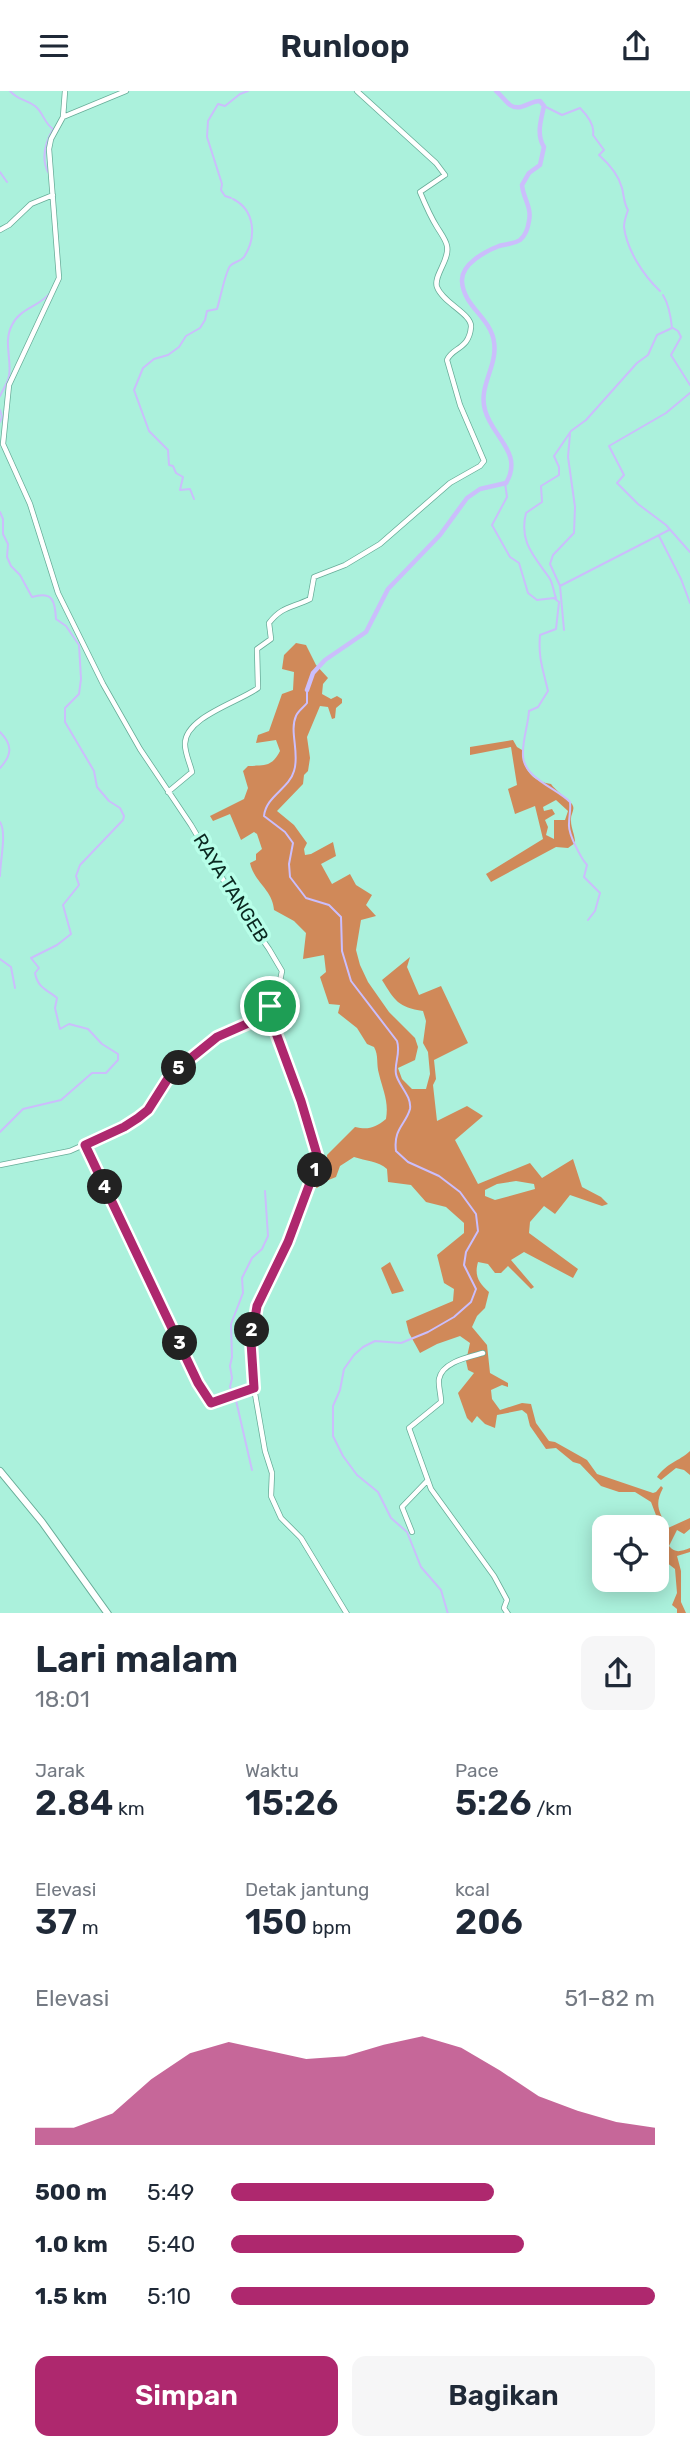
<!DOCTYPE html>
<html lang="id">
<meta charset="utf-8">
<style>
:root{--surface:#fff;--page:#f6f6f7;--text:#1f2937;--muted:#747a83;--accent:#ae286e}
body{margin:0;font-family:Rubik,sans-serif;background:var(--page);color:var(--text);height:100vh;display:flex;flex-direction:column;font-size:26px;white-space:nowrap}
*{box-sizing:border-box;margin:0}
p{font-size:23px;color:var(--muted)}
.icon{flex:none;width:38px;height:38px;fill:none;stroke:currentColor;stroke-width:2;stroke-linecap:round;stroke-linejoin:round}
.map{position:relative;height:1522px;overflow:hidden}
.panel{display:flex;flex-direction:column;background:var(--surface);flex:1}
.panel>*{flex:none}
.controls{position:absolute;left:592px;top:1424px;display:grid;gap:14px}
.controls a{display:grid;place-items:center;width:77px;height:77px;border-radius:14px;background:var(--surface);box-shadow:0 4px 18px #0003;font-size:35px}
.pin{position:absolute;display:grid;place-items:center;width:60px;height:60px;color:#fff;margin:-30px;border:4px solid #fff;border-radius:50%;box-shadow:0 2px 7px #0007}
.km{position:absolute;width:35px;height:35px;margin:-18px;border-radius:50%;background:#222;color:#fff;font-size:19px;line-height:35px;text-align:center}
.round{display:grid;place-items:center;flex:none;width:74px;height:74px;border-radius:14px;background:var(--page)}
.overview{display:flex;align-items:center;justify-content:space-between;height:119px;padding:0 35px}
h1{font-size:38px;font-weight:600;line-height:52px}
.figures{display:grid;grid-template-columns:repeat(3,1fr);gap:10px;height:119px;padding:7px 35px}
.figures div{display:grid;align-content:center}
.figures b{font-size:35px;font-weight:600}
.figures small{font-size:19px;font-weight:400}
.figures p{font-size:19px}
.chart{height:196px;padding:14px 35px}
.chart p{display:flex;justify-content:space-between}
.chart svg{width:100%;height:126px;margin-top:7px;fill:var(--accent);opacity:.7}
.cta{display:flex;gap:14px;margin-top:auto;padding:14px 35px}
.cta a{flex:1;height:80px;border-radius:14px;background:var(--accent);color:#fff;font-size:28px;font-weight:600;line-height:80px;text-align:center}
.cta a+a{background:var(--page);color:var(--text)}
ul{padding:0 35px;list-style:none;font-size:23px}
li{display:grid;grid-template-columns:112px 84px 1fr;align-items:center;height:52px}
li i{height:18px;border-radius:9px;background:var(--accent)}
header{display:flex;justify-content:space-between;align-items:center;height:91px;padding:0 35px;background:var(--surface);font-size:32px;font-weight:600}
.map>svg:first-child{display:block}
</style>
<header><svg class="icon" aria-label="menu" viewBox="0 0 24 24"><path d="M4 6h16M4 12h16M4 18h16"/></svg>Runloop<svg class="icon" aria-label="share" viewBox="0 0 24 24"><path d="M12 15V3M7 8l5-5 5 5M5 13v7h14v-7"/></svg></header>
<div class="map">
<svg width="690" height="1523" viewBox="0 0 690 1523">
<rect width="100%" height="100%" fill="#abf1dc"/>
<path fill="#d08959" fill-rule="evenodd" d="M 296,552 L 306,554 L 316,574 L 328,587 L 323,593 L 322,603 L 331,608 L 337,605 L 342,608 L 342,612 L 336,617 L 335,627 L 332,628 L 328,616 L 320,615 L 307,646 L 310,667 L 308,680 L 304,684 L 303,693 L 277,720 L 294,734 L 307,752 L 304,758 L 305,764 L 311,763 L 333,751 L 336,765 L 321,773 L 332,793 L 350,783 L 356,794 L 372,804 L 366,814 L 376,825 L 361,829 L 356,859 L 360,874 L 368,891 L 389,921 L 415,947 L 418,956 L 415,969 L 398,977 L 402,988 L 412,998 L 426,998 L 430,983 L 428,961 L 423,952 L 426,930 L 423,920 C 398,916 395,910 382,889 L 410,866 L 407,876 L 419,904 L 441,895 L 468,952 L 434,969 L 436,988 L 433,994 L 437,1030 L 467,1015 L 483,1025 L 455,1049 L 478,1093 L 530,1072 L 542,1087 L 573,1068 L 582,1096 L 601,1106 L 608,1113 L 602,1115 L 570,1104 L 555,1123 L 544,1115 L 530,1131 L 529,1142 L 578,1178 L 573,1187 L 524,1161 L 511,1169 L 534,1196 L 531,1198 L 508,1175 L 501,1182 L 495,1182 L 488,1173 L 478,1171 C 474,1185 479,1192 489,1201 L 485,1217 L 477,1225 L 472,1236 L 487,1254 L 490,1282 L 508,1292 L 508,1296 L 502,1294 L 491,1299 L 492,1308 L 500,1319 L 522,1312 L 531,1313 L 536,1332 L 549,1350 L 555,1351 L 587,1369 L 597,1383 L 653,1402 L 656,1401 L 661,1395 L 663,1397 C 654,1414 659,1421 668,1437 L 690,1427 L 690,1438 L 684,1443 L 677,1439 L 669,1455 C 676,1463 681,1460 690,1457 L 690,1461 L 677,1465 L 681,1480 L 681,1511 L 686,1522 L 677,1522 L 677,1518 L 672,1514 L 677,1502 L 675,1478 L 666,1471 L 668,1464 L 663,1458 L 662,1440 L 651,1411 L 635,1401 L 619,1401 L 601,1395 L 580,1373 L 573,1371 L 556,1357 L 546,1358 L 530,1335 L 527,1323 L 522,1319 L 497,1324 L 495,1337 L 485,1333 L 477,1325 L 472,1332 L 467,1327 L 458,1302 L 474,1282 L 468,1279 L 466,1270 L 470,1252 L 460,1245 L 437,1253 L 420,1262 L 409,1242 L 406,1230 L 453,1210 L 454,1198 L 444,1192 L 437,1164 L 464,1142 L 464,1132 L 446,1116 L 426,1111 L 411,1094 L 388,1091 L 387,1078 C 378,1070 366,1070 354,1066 L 340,1075 L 336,1086 L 326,1090 L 317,1097 L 312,1094 L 312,1089 L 328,1082 L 327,1064 L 355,1036 C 368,1039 375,1037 386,1028 C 389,1010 383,1000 379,983 C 376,973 379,965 374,956 L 367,953 L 357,937 L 338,922 L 340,914 L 329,913 L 320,886 L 326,881 L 324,864 L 303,868 L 306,842 L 294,830 L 274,819 C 273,799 254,791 250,772 L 256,769 L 256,763 L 262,758 L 257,743 L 254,741 L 241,749 L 230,723 L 213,730 L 210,725 L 244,708 L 248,697 L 243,680 L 248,675 C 265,674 272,676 280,660 L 276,649 L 256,652 L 258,644 L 269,640 L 282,603 L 293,599 L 294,581 L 282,578 L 284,564 ZM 516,1090 L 534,1093 L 535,1098 L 495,1109 L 485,1105 L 485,1099 L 497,1093 Z
M 513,649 L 517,656 L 522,659 C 522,677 532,691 551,693 C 555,699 569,709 572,713 C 576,719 570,723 571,730 C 571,737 575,744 575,752 L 568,757 L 556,756 L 491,791 L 486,783 L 543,748 L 535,715 L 515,723 L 508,698 L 517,694 L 511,656 L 470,664 L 470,656 ZM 556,709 L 568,720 L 565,729 L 554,729 L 554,748 L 546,744 L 548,736 L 545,729 L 555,723 L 552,718 L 544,720 L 543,716 Z
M 390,1171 L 404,1200 L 392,1203 L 381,1177 Z
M 690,1360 L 690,1384 L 684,1379 L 676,1377 L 661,1389 L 657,1386 C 668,1371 678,1371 690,1360 Z"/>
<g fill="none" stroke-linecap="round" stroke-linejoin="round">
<path stroke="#cbbefc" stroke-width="2" d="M 10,0 C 19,10 26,8 35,15 C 43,21 44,32 53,38 C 45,52 41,67 48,81
M 544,15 L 562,24 L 580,17 C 587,24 595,34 593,44 L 604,59 L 599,64 C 608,72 619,85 622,97 C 624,105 624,113 628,119 C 626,125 624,130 624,136 C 627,159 643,184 660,200
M 0,81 L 7,91
M 231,107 L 225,105 L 221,99 L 222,93 L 207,46 L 208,30 L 218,13 L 225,15 L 240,3 L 248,0
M 673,237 L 678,240 L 681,246 L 671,264 L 690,294
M 690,302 L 666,322 L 609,355 L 624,384 L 617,392 L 638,413 L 666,434 L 690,461
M 0,305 C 3,298 8,292 9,285 C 12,268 3,251 12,234 C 20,217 39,216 50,202
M 0,319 L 2,326 L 0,331
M 505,392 L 507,406 L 492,434 L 510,466 L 519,472 L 528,502 L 537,509 L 554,507 L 559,511 L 556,538 L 540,544 C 538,567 543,578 548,600 L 538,616 L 529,620 C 528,635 522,650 523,665 C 524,687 556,697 570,711 C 571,719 569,725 569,733 C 568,743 581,767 587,774 L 584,786 L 600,802 L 595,820 L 588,829
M 194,408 L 190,398 L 180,399 L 183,386 L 176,382 L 173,375 L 169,374 L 168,359 L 149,340 L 134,299 L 143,277 L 154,268 L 168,264 L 179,256 L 186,245 L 200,237 L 205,229 L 207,220 L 217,218 C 220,209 225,182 230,175 C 233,171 240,171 244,166 C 257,146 255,119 233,108
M 0,421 L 3,428 L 3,443 L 8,453 L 7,466 L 11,475 L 20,484 L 32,506 C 53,500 55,510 56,528 L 66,535 L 79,554 L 81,588 L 79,603 L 65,617 L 65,631 L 94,680 L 97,696 L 109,710 L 120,717 L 124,725 L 123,729 L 80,774 L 76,785 L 79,794 L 63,814 L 71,843 L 57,854 L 31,867 L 39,877 L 35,882 C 38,898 48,899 57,907 L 55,917 L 60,938 L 69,933 L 88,938 L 102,953 L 118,963 L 118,969 L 106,982 L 92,982 L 61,1009 L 23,1018 L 0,1041
M 659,445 L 681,488 L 690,512
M 560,495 L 669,439
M 556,507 C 553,500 553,490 548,485 C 533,464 519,450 526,422 L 542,411 L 541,395 L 559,384 L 559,376 L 554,365 L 571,340 L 586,329 L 637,272 L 648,264 L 657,244 L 672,237 C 671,227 668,212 663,204
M 564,539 L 560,495 L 550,473 L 553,464 L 574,442 L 575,416 L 568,366 L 570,343
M 307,599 L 307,612 C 304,616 298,620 296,625 C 289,640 300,663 294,680 C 289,698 266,705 264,725 L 285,741 L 293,752 L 289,773 L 290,786 L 306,807 L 329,814 L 341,826 L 342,860 L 351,890 L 397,950 C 401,962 394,972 396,983 C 398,994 412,1005 410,1018 C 406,1033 393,1038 396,1060 L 408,1071 L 439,1085 L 460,1101 L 476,1123 L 478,1140 L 466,1161 L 464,1174 L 476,1198 L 471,1211 L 454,1226 L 428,1241 L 401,1252 L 375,1250 L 363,1256 L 354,1264 L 344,1278 L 340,1299 L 333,1315 L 333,1345 L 343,1365 L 357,1384 L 378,1401 L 391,1427 L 407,1441 L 421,1476 L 441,1499 L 448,1523
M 0,641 C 13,654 12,664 0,677
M 0,731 C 7,742 0,770 0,785
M 0,868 L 11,876 L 15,897
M 252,1379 L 235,1305 L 230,1296 L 232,1287 L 230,1275 L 232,1266 L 231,1233 L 243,1202 L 242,1187 L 252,1167 L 262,1158 L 268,1145 L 265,1100"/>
<path stroke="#cbbefc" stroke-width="4.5" d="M 307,599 L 313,582 L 325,569 L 366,541 L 388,498 L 440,444 L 467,407 L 480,398 L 506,392 C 524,362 492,346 485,319 C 478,295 498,275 494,251 C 491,227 463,215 462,190 C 461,173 486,160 499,155 C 506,153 514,153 520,149 C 525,145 528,137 529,130 C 532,116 523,107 522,94 L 529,82 L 540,74 L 544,56 C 536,43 541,29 544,15 L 540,10 C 529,10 520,21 510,14 C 505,10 501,4 496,0"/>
<g stroke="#67ac98" stroke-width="6">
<path id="minor" d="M 126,0 L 63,26 L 51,48 L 49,58 L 59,187 L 9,294 L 3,353 L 30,413 L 58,502 L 103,593 L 140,658 L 191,734 L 235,809 L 269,858 L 282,880 L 280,890 L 271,908 L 271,926 L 301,1010 L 318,1069 L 292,1140 L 256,1215 L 251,1251 L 254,1297 L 265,1360 L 272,1382 L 271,1405 L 281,1427 L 301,1447 L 347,1523
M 63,26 L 65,0
M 0,139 L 9,134 L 31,113 L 53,104
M 168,701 L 192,681 C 190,672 185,663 185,653 C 185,626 239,611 258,597 L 257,558 L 271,548 L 269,532 C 282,515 292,517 310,508 L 314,486 L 345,474 L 380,453 L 450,392 L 480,375 L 484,370 L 460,314 L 447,269 C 452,256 469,259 471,236 C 472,223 443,212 437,196 C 433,185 450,169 447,155 C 446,149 440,141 437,136 C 430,125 425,113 420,101 L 445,84 L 436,72 L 357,0
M 85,1053 L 208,1310 L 213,1312 L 254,1297
M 0,1074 L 70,1060 L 124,1036 L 148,1019 L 167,989 L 175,980 L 217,946 L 251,931 L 255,917 L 270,915
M 483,1262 C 469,1266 442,1271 439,1288 C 438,1295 441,1303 441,1311 L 409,1337 L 431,1398 L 494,1485 L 507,1509 L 504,1517 L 508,1523
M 412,1441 L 402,1416 L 427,1390"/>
</g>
<g stroke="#67ac98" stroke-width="8">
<path id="major" d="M 0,1380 L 42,1431 L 108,1523"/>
</g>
<use href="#minor" stroke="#fff" stroke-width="4.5"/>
<use href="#major" stroke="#fff" stroke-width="6"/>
</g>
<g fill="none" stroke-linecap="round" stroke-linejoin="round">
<g stroke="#fff" stroke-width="14">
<path id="route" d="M 270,915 L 273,934 L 301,1010 L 318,1067 L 317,1073 L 288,1151 L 257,1215 L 251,1251 L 254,1297 L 211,1312 L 198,1292 L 85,1054 L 124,1036 L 138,1027 L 148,1019 L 167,989 L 175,980 L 217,946 L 251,931 L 254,917 Z"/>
</g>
<use href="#route" stroke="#ae286e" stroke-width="9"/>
</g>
<g text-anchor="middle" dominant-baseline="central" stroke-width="7" stroke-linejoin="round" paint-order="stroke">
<g font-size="19" fill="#0a2820" stroke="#b8ffe9">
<text transform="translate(231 797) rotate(58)">RAYA TANGEB</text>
</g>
</g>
</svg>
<div class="controls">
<a><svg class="icon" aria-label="locate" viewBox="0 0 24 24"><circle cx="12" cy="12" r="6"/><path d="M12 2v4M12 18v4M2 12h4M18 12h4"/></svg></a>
</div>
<div class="pin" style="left:270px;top:915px;background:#1e9e55"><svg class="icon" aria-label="arrive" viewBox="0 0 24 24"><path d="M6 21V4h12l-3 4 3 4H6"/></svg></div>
<b class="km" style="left:315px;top:1079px">1</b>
<b class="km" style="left:252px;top:1239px">2</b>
<b class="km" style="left:180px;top:1252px">3</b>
<b class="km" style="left:105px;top:1096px">4</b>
<b class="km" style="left:179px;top:977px">5</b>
</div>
<section class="panel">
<div class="overview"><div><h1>Lari malam</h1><p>18:01</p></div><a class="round"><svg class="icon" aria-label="share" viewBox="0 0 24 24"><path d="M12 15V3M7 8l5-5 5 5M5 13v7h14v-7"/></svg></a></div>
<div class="figures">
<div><p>Jarak</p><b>2.84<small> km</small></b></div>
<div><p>Waktu</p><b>15:26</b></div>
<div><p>Pace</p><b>5:26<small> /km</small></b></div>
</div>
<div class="figures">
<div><p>Elevasi</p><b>37<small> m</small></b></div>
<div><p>Detak jantung</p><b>150<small> bpm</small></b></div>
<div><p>kcal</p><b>206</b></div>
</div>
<div class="chart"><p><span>Elevasi</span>51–82 m</p>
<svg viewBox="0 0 160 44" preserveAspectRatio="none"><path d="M0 44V38L10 38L20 33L30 21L40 12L50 8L60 11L70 14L80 13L90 9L100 6L110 10L120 18L130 27L140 32L150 36L160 38V44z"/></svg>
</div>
<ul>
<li><b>500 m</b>5:49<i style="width:62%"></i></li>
<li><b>1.0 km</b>5:40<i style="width:69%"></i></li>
<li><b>1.5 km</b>5:10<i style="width:100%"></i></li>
</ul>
<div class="cta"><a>Simpan</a><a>Bagikan</a></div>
</section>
